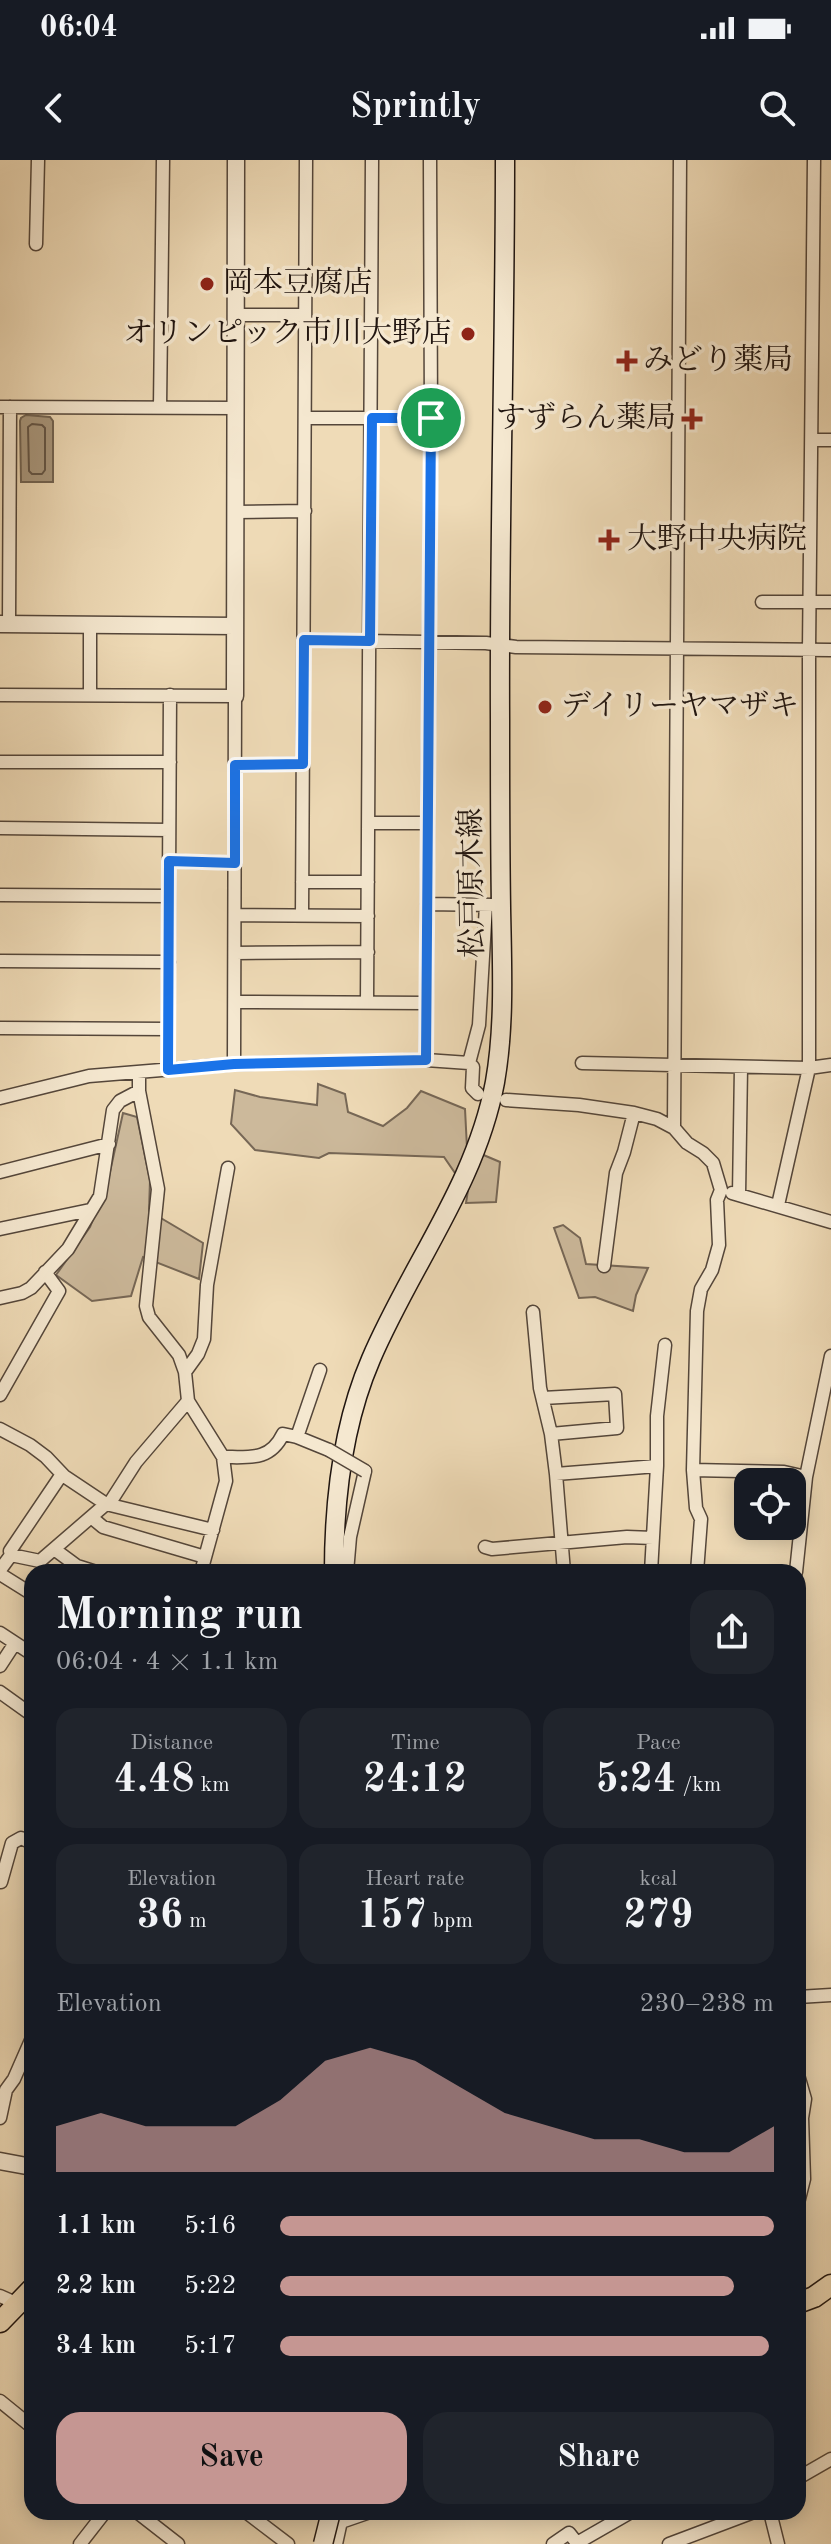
<!DOCTYPE html>
<meta charset="utf-8">
<style>
:root{--surface:#171b24;--page:#20242c;--text:#f1f3f6;--muted:#9ea1a6;--accent:#c59692}
body{margin:0;font-family:"Old Standard TT","Noto Serif JP",serif;background:var(--page);color:var(--text);height:100vh;display:flex;flex-direction:column;font-size:30px;white-space:nowrap}
*{box-sizing:border-box;margin:0}
p{font-size:26px;color:var(--muted)}
.icon{flex:none;width:44px;height:44px;fill:none;stroke:currentColor;stroke-width:2;stroke-linecap:round;stroke-linejoin:round}
.map{position:relative;flex:1;overflow:hidden}
.sheet{position:absolute;left:24px;top:1404px;width:782px;height:956px;display:flex;flex-direction:column;background:var(--surface);border-radius:24px;box-shadow:0 4px 20px #0003}
.sheet>*{flex:none}
.tools{position:absolute;left:734px;top:1308px;display:grid;gap:16px}
.tools a{display:grid;place-items:center;width:72px;height:72px;border-radius:16px;background:var(--surface);box-shadow:0 4px 20px #0003;font-size:40px}
.pin{position:absolute;display:grid;place-items:center;width:68px;height:68px;color:#fff;margin:-34px;border:4px solid #fff;border-radius:50%;box-shadow:0 2px 8px #0007}
.round{display:grid;place-items:center;flex:none;width:84px;height:84px;border-radius:24px;background:var(--page)}
.summary{display:flex;align-items:center;justify-content:space-between;height:136px;padding:0 32px}
h1{font-size:44px;font-weight:600;line-height:60px}
.metrics{display:grid;grid-template-columns:repeat(3,1fr);gap:12px;height:136px;padding:8px 32px}
.metrics div{display:grid;align-content:center;border-radius:20px;background:var(--page);text-align:center}
.metrics b{font-size:40px;font-weight:600}
.metrics small{font-size:22px;font-weight:400}
.metrics p{font-size:22px}
.chart{height:224px;padding:16px 32px}
.chart p{display:flex;justify-content:space-between}
.chart svg{width:100%;height:144px;margin-top:8px;fill:var(--accent);opacity:.7}
.button{display:flex;gap:16px;margin-top:auto;padding:16px 32px}
.button a{flex:1;height:92px;border-radius:24px;background:var(--accent);color:#111;font-size:32px;font-weight:600;line-height:92px;text-align:center}
.button a+a{background:var(--page);color:var(--text)}
ul{padding:0 32px;list-style:none;font-size:26px}
li{display:grid;grid-template-columns:128px 96px 1fr;align-items:center;height:60px}
li i{height:20px;border-radius:10px;background:var(--accent)}
.status{display:flex;justify-content:space-between;align-items:center;height:56px;padding:0 40px;background:var(--surface);direction:ltr}
.status svg{height:22px;fill:currentColor}
header{display:flex;justify-content:space-between;align-items:center;height:104px;padding:0 32px;background:var(--surface);font-size:36px;font-weight:600}
.map>svg:first-child{display:block}
</style>
<div class="status"><b>06:04</b><svg viewBox="0 0 49 12"><path d="M0 12V9h3v3zM5 12V6h3v6zM10 12V3h3v9zM15 12V0h3v12zM26 1h20v11H26zM47 4h2v5h-2z"/></svg></div>
<header><svg class="icon" aria-label="back" viewBox="0 0 24 24"><path d="M15 5l-7 7 7 7"/></svg>Sprintly<svg class="icon" aria-label="search" viewBox="0 0 24 24"><circle cx="10" cy="10" r="6"/><path d="M15 15l6 6"/></svg></header>
<div class="map">
<svg width="831" height="2384" viewBox="0 0 831 2384">
<rect width="100%" height="100%" fill="#efdbb7"/>
<filter id="stains"><feTurbulence type="fractalNoise" baseFrequency=".0025" numOctaves="4"/><feColorMatrix values="0 0 0 0 .2 0 0 0 0 .09 0 0 0 0 .02 0 0 0 .5 -.17"/></filter>
<radialGradient id="worn" r=".72"><stop offset=".6" stop-color="#630" stop-opacity="0"/><stop offset="1" stop-color="#630" stop-opacity=".3"/></radialGradient>
<path fill="#ccb99b" stroke="#766756" stroke-width="2" d="M 318,924 L 345,934 L 348,952 L 383,966 L 407,948 L 421,931 L 465,949 L 467,988 L 500,1002 L 496,1042 L 466,1043 L 469,1024 L 455,1013 L 444,997 L 329,993 L 319,998 L 255,990 L 231,964 L 235,930 L 260,937 L 317,945 Z
M 123,953 L 137,957 L 150,1020 L 149,1051 L 203,1083 L 199,1119 L 143,1097 L 131,1136 L 92,1141 L 56,1115 L 90,1067 L 108,1021 Z
M 563,1065 L 580,1078 L 586,1104 L 648,1108 L 636,1135 L 633,1151 L 595,1137 L 579,1138 L 554,1068 Z"/>
<path fill="#a9987e" stroke="#726452" stroke-width="2" d="M 26,255 L 50,257 L 53,261 L 53,322 L 21,322 L 20,261 L 21,258 Z"/>
<g fill="none" stroke-linecap="round" stroke-linejoin="round">
<path stroke="#645647" stroke-width="2" d="M 32,264 L 42,265 L 45,268 L 45,310 L 42,314 L 32,314 L 29,311 L 28,267 Z"/>
<g stroke="#54463a" stroke-width="15">
<path id="minor" d="M 36,84 L 38,0
M 236,155 L 304,155
M 0,247 L 236,248
M 160,247 L 163,0
M 306,258 L 431,258
M 812,280 L 831,280
M 235,352 L 305,351
M 762,442 L 831,442
M 9,464 L 10,247
M 90,464 L 90,535
M 304,480 L 486,483 L 516,487 L 831,490
M 0,535 L 235,536 L 234,904
M 0,602 L 170,602
M 235,605 L 303,604
M 368,663 L 427,663
M 0,668 L 169,670
M 169,701 L 235,703
M 302,722 L 368,722
M 0,735 L 169,736
M 427,744 L 494,745
M 235,755 L 368,756
M 302,756 L 306,0
M 235,793 L 368,792
M 0,801 L 169,802
M 235,842 L 426,843
M 367,842 L 372,0
M 0,868 L 168,869
M 426,900 L 431,258 L 430,0
M 469,903 L 479,865 L 486,745
M 582,903 L 809,908 L 831,905
M 168,910 L 170,535
M 139,913 L 139,931 L 158,1029 L 146,1146 L 149,1157 L 179,1195 L 185,1212 L 188,1241 L 223,1297 L 226,1321 L 201,1412
M 0,938 L 89,916 L 234,904 L 426,900 L 469,903 L 473,907 L 472,928 L 478,934
M 506,940 L 579,945 L 634,953 L 657,959 L 674,968 L 687,983 L 703,993 L 713,1003 L 721,1030 L 717,1040 L 719,1085 L 712,1110 L 701,1129 L 697,1151 L 693,1310 L 696,1348 L 701,1359 L 697,1412
M 674,968 L 680,0
M 0,1012 L 109,984
M 732,1033 L 831,1062
M 739,1035 L 741,907
M 778,1045 L 809,908 L 809,490 L 814,0
M 0,1069 L 90,1050
M 604,1106 L 616,1013 L 624,992 L 634,953
M 0,1138 L 22,1133 L 31,1128 L 68,1089 L 100,1036 L 113,950 L 120,941 L 139,931
M 533,1152 L 540,1228 L 551,1274 L 556,1314 L 564,1412
M 185,1212 L 198,1194 L 204,1179 L 207,1125 L 228,1008
M 0,1235 L 59,1131 L 45,1112
M 543,1238 L 615,1234 L 617,1268 L 551,1274
M 0,1269 L 30,1285 L 46,1297 L 64,1316 L 106,1344 L 111,1341 L 136,1302 L 188,1241
M 297,1277 L 320,1210
M 223,1297 C 250,1297 270,1301 283,1274 L 297,1277 L 329,1290
M 693,1310 L 784,1312 L 806,1317
M 556,1314 L 657,1306
M 91,1357 L 103,1367 L 205,1397
M 485,1387 L 492,1389 L 627,1377 L 653,1378
M 54,1389 L 77,1406 L 96,1412
M 11,1395 L 10,1391 L 62,1314
M 0,1410 L 11,1395 L 40,1401 L 106,1344 L 213,1370
M 347,1412 L 350,1377 L 365,1311
M 651,1412 L 657,1306 L 657,1256 L 665,1185
M 796,1412 L 806,1317 L 831,1196
M 0,1414 L 32,1434
M 0,1473 L 32,1494
M 0,1506 L 15,1483
M 0,1532 L 32,1555
M 1,1722 L 12,1683 L 21,1678 L 32,1683
M 798,1837 L 831,1835
M 798,1915 L 805,1939 L 802,1958 L 804,2019 L 798,2043
M 0,1958 L 6,1930 L 14,1919 L 32,1878
M 0,2136 L 18,2144
M 0,2241 L 32,2267
M 798,2318 L 831,2299
M 137,2352 L 178,2384
M 246,2352 L 288,2384
M 770,2352 L 778,2384
M 326,2373 L 341,2362 L 370,2352
M 80,2384 L 105,2352
M 336,2384 L 343,2352
M 553,2384 L 569,2373 L 577,2383 L 631,2352
M 669,2384 L 754,2352"/>
</g>
<g stroke="#54463a" stroke-width="19">
<path id="tertiary" d="M 0,464 L 235,466
M 235,536 L 236,0
M 0,2001 L 32,2007"/>
</g>
<g stroke="#201510" stroke-width="21">
<path id="secondary" d="M 334,1412 C 334,1340 342,1266 371,1199 C 411,1105 476,1024 495,922 C 505,865 502,805 501,748 C 500,685 500,622 500,559 C 499,373 505,186 505,0"/>
</g>
<g stroke="#201510" stroke-width="23">
<path id="primary" d="M 798,2143 L 814,2137 L 831,2125
M 0,2162 L 32,2129"/>
</g>
<use href="#minor" stroke="#f5e8d0" stroke-width="12"/>
<use href="#tertiary" stroke="#f5e8d0" stroke-width="16"/>
<use href="#secondary" stroke="#f5e8d0" stroke-width="18"/>
<use href="#primary" stroke="#efdbb7" stroke-width="20"/>
<g stroke="#54463a" stroke-width="15" stroke-linecap="butt">
<path id="minor-bridge" d="M 329,1290 L 365,1311"/>
</g>
<g stroke="#201510" stroke-width="21" stroke-linecap="butt">
<path id="secondary-bridge" d="M 323,2384 L 331,2352"/>
</g>
<use href="#minor-bridge" stroke="#f5e8d0" stroke-width="12"/>
<use href="#secondary-bridge" stroke="#f5e8d0" stroke-width="18"/>
</g>
<g fill="none" stroke-linecap="round" stroke-linejoin="round">
<g stroke="#fff" stroke-width="16">
<path id="route" d="M 372,258 L 431,258 L 426,900 L 234,904 L 168,910 L 169,701 L 235,703 L 235,605 L 303,604 L 304,480 L 370,481 Z"/>
</g>
<use href="#route" stroke="#1a73e8" stroke-width="10"/>
</g>
<g fill="#8f2418" stroke="#f5e8d0" stroke-width="3">
<circle cx="207" cy="124" r="8"/>
<circle cx="468" cy="174" r="8"/>
<path d="M623 189h8v8h8v8h-8v8h-8v-8h-8v-8h8z"/>
<path d="M688 247h8v8h8v8h-8v8h-8v-8h-8v-8h8z"/>
<path d="M605 368h8v8h8v8h-8v8h-8v-8h-8v-8h8z"/>
<circle cx="545" cy="547" r="8"/>
</g>
<g text-anchor="middle" dominant-baseline="central" stroke-width="7" stroke-linejoin="round" paint-order="stroke">
<g font-size="30" fill="#201510" stroke="#f5e8d0" text-anchor="start">
<text x="223" y="124">岡本豆腐店</text>
<text x="452" y="174" text-anchor="end">オリンピック市川大野店</text>
<text x="643" y="201">みどり薬局</text>
<text x="676" y="259" text-anchor="end">すずらん薬局</text>
<text x="627" y="380">大野中央病院</text>
<text x="561" y="547">デイリーヤマザキ</text>
</g>
<g font-size="30" fill="#201510" stroke="#f5e8d0">
<text transform="translate(473 723) rotate(-91)">松戸原木線</text>
</g>
</g>
<rect width="100%" height="100%" filter="url(#stains)"/>
<rect width="100%" height="100%" fill="url(#worn)"/>
</svg>
<div class="tools">
<a><svg class="icon" aria-label="locate" viewBox="0 0 24 24"><circle cx="12" cy="12" r="6"/><path d="M12 2v4M12 18v4M2 12h4M18 12h4"/></svg></a>
</div>
<div class="pin" style="left:431px;top:258px;background:#1e9e55"><svg class="icon" aria-label="arrive" viewBox="0 0 24 24"><path d="M6 21V4h12l-3 4 3 4H6"/></svg></div>
<section class="sheet">
<div class="summary"><div><h1>Morning run</h1><p>06:04 · 4 × 1.1 km</p></div><a class="round"><svg class="icon" aria-label="share" viewBox="0 0 24 24"><path d="M12 15V3M7 8l5-5 5 5M5 13v7h14v-7"/></svg></a></div>
<div class="metrics">
<div><p>Distance</p><b>4.48<small> km</small></b></div>
<div><p>Time</p><b>24:12</b></div>
<div><p>Pace</p><b>5:24<small> /km</small></b></div>
</div>
<div class="metrics">
<div><p>Elevation</p><b>36<small> m</small></b></div>
<div><p>Heart rate</p><b>157<small> bpm</small></b></div>
<div><p>kcal</p><b>279</b></div>
</div>
<div class="chart"><p><span>Elevation</span>230–238 m</p>
<svg viewBox="0 0 160 44" preserveAspectRatio="none"><path d="M0 44V30L10 26L20 30L30 30L40 30L50 22L60 10L70 6L80 10L90 18L100 26L110 30L120 34L130 34L140 38L150 38L160 30V44z"/></svg>
</div>
<ul>
<li><b>1.1 km</b>5:16<i style="width:100%"></i></li>
<li><b>2.2 km</b>5:22<i style="width:92%"></i></li>
<li><b>3.4 km</b>5:17<i style="width:99%"></i></li>
</ul>
<div class="button"><a>Save</a><a>Share</a></div>
</section>
</div>
